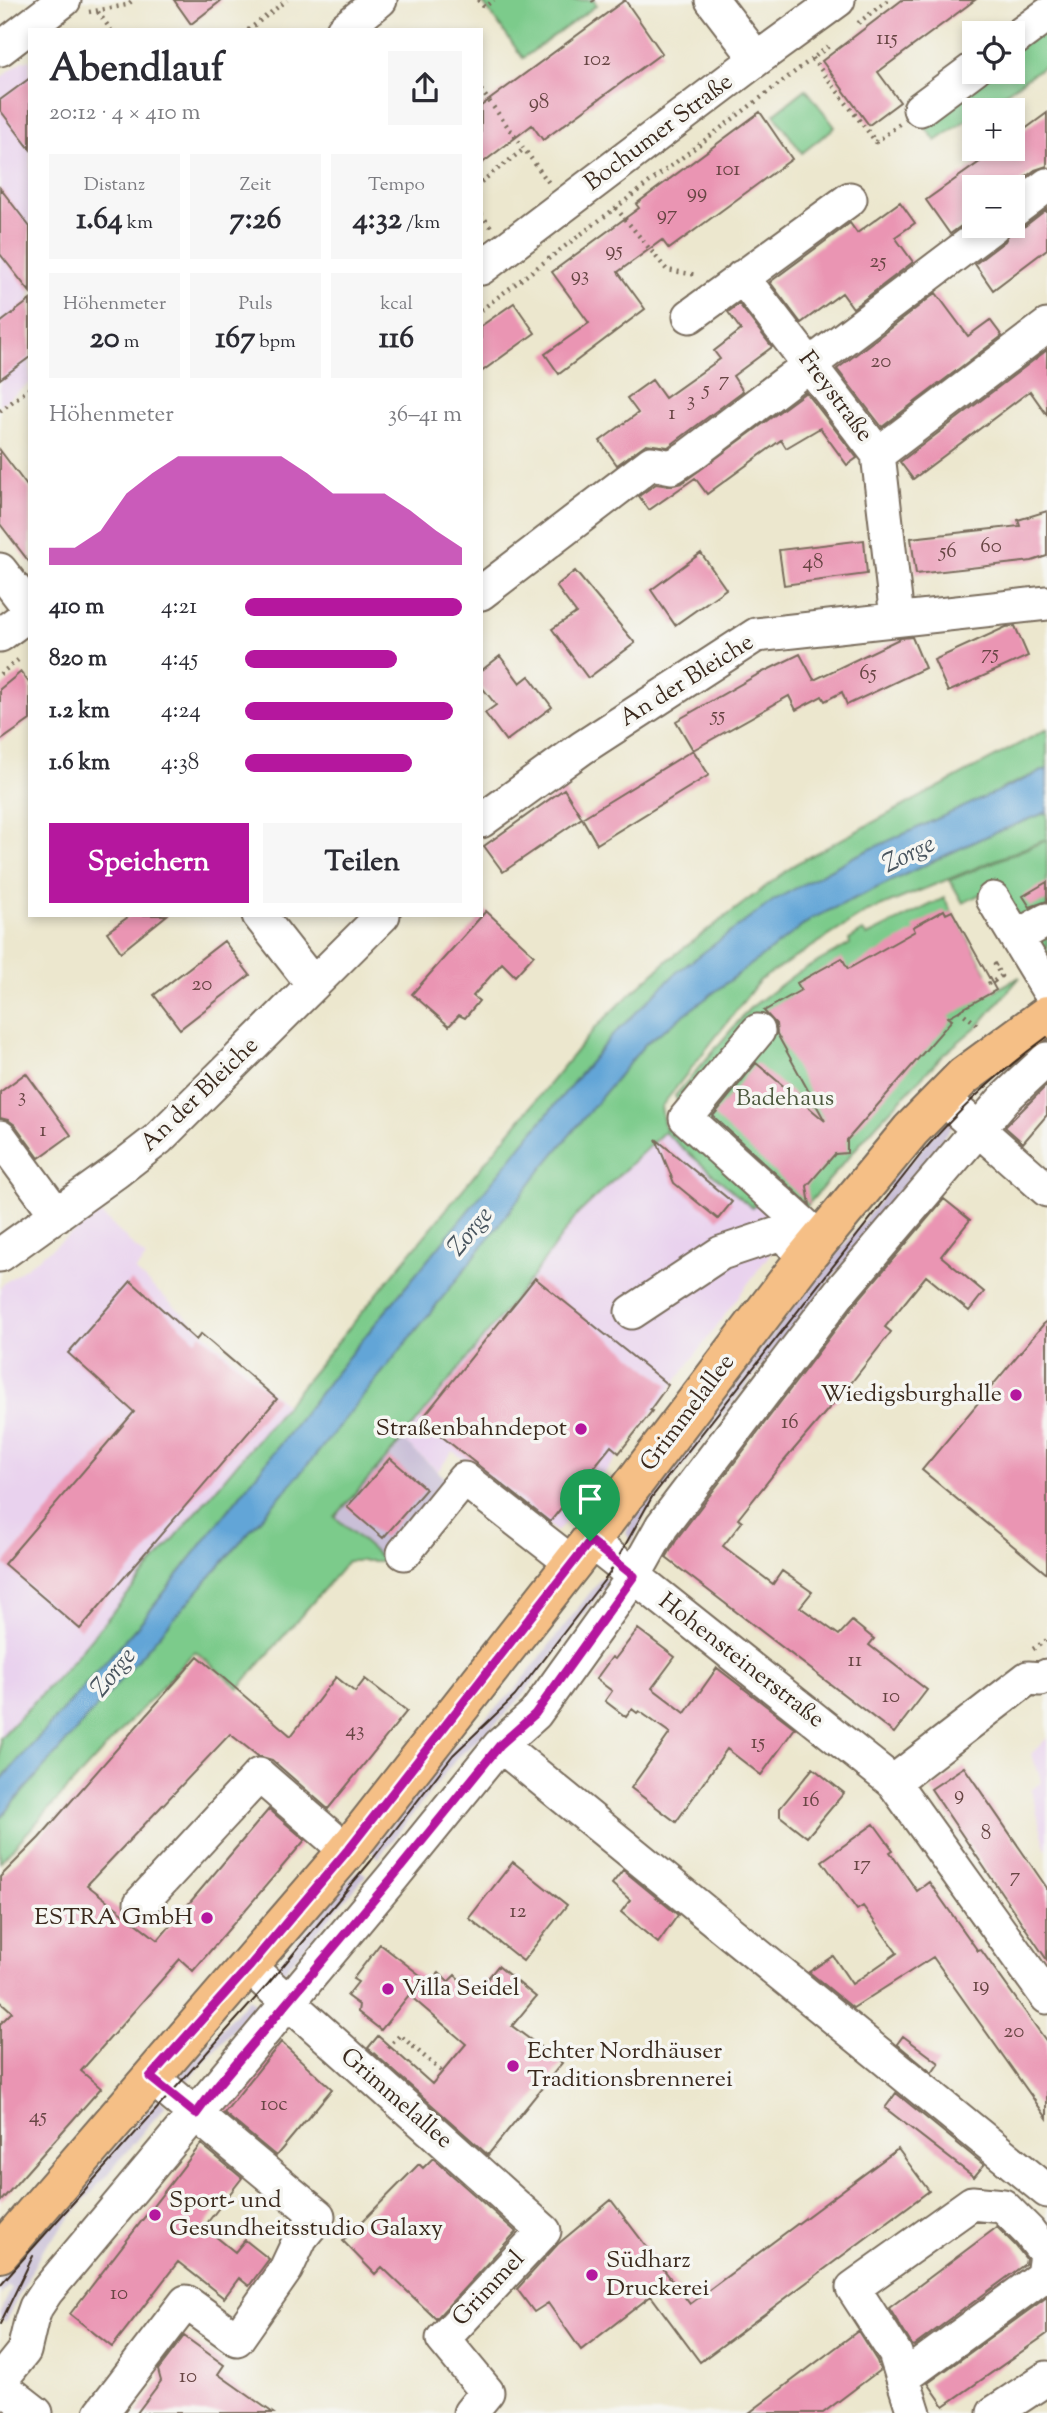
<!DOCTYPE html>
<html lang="de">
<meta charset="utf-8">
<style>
:root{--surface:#fff;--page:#f7f7f7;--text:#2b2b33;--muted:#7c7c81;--accent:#b5179e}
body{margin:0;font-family:"Sorts Mill Goudy",serif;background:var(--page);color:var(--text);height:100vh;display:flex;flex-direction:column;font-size:26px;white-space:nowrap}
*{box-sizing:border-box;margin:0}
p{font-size:23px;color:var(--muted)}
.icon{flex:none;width:38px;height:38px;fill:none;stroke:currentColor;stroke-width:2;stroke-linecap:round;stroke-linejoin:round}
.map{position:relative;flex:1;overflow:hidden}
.details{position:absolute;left:28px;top:28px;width:455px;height:889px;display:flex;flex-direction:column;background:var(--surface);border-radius:0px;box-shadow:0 4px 10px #0003}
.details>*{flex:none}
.buttons{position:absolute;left:962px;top:21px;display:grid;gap:14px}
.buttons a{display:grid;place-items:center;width:63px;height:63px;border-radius:0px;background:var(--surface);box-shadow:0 4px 10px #0003;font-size:35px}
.pin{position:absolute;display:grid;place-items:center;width:60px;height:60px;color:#fff;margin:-72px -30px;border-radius:50% 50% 50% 0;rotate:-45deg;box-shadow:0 0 7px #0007}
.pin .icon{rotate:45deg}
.round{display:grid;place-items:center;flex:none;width:74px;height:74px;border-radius:0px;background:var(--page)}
.summary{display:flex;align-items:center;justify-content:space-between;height:119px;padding:0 21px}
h1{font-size:38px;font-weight:800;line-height:52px}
.metrics{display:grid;grid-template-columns:repeat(3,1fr);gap:10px;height:119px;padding:7px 21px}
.metrics div{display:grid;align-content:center;border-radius:0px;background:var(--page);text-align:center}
.metrics b{font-size:30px;font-weight:800}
.metrics small{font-size:19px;font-weight:400}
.metrics p{font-size:19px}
.chart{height:196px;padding:14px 21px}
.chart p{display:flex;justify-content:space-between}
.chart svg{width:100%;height:126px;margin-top:7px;fill:var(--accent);opacity:.7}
.cta{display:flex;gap:14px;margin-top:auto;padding:14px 21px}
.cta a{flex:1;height:80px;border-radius:0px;background:var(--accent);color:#fff;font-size:28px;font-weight:800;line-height:80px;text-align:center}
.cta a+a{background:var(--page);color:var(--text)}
ul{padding:0 21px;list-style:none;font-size:23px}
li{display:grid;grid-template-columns:112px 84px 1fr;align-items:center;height:52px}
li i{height:18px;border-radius:9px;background:var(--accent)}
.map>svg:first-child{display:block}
</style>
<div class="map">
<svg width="1047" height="2413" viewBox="0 0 1047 2413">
<rect width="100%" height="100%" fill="#f6f6f2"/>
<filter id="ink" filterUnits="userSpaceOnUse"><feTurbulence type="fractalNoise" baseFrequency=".0143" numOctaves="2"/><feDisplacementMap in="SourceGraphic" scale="14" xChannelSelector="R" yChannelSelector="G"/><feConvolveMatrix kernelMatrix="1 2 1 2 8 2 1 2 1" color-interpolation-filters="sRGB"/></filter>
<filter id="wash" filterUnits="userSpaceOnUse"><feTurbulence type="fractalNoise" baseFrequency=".00686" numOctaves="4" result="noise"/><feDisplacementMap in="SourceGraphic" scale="28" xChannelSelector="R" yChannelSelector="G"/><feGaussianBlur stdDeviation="1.57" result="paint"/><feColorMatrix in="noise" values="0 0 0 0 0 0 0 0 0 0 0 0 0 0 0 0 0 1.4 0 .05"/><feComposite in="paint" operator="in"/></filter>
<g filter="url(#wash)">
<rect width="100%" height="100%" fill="#ece7ce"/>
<path fill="#e9d2ee" d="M 30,60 L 30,383 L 0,405 L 0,78 L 22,61 Z
M 665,1131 L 752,1207 L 760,1200 L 780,1218 L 775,1247 L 654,1411 L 557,1532 L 453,1451 L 438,1471 L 402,1440 L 532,1277 L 578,1214 Z
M 100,1213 L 146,1258 L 135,1271 L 286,1405 L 66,1668 L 0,1738 L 0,1289 L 3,1284 Z
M 1047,1738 L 1047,1849 L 1046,1849 L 1031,1790 L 1042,1782 L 1031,1754 Z"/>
<path fill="#c9bfd7" d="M 950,1115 L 956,1121 L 645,1514 L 632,1543 L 626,1533 L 637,1507 L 794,1306 L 890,1188 L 885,1183 L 912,1160 Z
M 402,1440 L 452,1484 L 385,1561 L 335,1517 Z
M 602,1577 L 611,1578 L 523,1695 L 504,1716 L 457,1758 L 378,1858 L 371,1851 L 449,1752 L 515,1690 Z
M 359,1869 L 366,1875 L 279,1977 L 271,1971 Z
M 249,1998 L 256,2004 L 180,2089 L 173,2083 Z
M 158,2098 L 166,2105 L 42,2251 L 5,2322 L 0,2318 L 0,2313 L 12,2288 L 8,2286 L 0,2296 L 0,2280 Z"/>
<path fill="#7ccb8b" stroke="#5c7a54" stroke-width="2" d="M 481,0 L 593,0 L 597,5 L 523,58 Z
M 1047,19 L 1047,64 L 980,110 L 975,110 L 975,114 L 936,141 L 918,118 L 977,72 L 1013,72 L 1013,43 Z
M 806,89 L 835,127 L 802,153 L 774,114 Z
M 1047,729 L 1047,769 L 1007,786 L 609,1039 L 353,1351 L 141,1622 L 0,1781 L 0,1738 L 66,1668 L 286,1405 L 595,1028 L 622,1002 L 668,960 L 797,863 Z
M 1047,812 L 1047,839 L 865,913 L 760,980 L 661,1107 L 665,1131 L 672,1123 L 679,1104 L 675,1096 L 749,1009 L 794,975 L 850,944 L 849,940 L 863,931 L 867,936 L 944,898 L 986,972 L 982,974 L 992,992 L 1020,977 L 982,1022 L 943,1055 L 876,1125 L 800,1214 L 760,1200 L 752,1208 L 664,1132 L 578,1214 L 532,1277 L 402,1440 L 335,1517 L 385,1561 L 348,1561 L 239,1688 L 195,1651 L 0,1862 L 0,1818 L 315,1456 L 454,1283 L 544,1166 L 645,1044 L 813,918 L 980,839 Z
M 1047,840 L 1047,962 L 998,885 L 963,903 L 950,880 Z"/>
<path fill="#62a5d7" stroke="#4e687a" stroke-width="2" d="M 1047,769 L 1047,812 L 980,839 L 813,918 L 645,1044 L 544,1166 L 454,1283 L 315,1456 L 0,1818 L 0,1781 L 141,1622 L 353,1351 L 609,1039 L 677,972 L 774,900 L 853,857 Z"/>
<g id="blocks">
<path fill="#ea95b3" d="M 174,0 L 222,0 L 191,24 Z
M 625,0 L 662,53 L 543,140 L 532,125 L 481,164 L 481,106 Z
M 902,0 L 975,0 L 878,72 L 900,102 L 869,125 L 822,61 Z
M 30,78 L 30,149 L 0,110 L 0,100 Z
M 760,112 L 792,159 L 669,249 L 662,240 L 618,272 L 645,309 L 559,374 L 545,354 L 589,323 L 552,272 L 639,208 L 636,204 Z
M 1047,113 L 1047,166 L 1035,170 L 1012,187 L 975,187 L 975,216 L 950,234 L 926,200 L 998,149 L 1013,149 L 1013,138 Z
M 0,188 L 30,227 L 30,292 L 0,254 Z
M 900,202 L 915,223 L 895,237 L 913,262 L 853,308 L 842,293 L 801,323 L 770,282 L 850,223 L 857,233 Z
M 1047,209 L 1047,249 L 993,290 L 975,264 L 1005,241 L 1011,230 L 1025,226 Z
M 936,293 L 968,336 L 990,320 L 1002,336 L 882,427 L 837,369 Z
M 30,300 L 30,357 L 0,379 L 0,323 Z
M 514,303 L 535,333 L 481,372 L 481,326 Z
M 739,304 L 772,347 L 733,376 L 743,391 L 668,447 L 646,444 L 617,465 L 600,441 L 638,413 L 627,398 L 652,380 L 665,398 L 720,359 L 714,351 L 741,330 L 728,312 Z
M 1047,350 L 1047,415 L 1030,391 L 913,479 L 900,462 Z
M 806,392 L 857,458 L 847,465 L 820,428 L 786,448 L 781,440 L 707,494 L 695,478 L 649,510 L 639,496 L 656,484 L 669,486 L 682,483 Z
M 0,450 L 30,490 L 30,563 L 0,524 Z
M 1047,511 L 1047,556 L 1032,561 L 916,574 L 911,538 L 1020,526 L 1018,520 Z
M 864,540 L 867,574 L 784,585 L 779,550 Z
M 701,553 L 726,589 L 675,625 L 651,590 Z
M 575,571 L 635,643 L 588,678 L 552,629 L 576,613 L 556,586 Z
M 1015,626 L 1028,656 L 948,692 L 934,660 L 1006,627 Z
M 912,637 L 925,668 L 847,705 L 842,692 L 825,701 L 822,696 L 796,710 L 789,696 L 693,750 L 709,775 L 597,844 L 582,818 L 503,872 L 484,846 L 564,789 L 582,818 L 693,750 L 676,721 L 757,675 L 800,654 L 814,680 L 901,638 Z
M 500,656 L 520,683 L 529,676 L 552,707 L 506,741 L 485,713 L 496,705 L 481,686 L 481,671 Z
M 21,672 L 30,684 L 30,720 L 0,741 L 0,689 Z
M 1047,882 L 1047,901 L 1030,907 L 1023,896 Z
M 944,910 L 946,914 L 952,911 L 996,990 L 948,1017 L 952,1020 L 847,1140 L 847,1153 L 835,1154 L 807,1186 L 810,1205 L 713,1116 L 756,1063 L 825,1121 L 777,1034 L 776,1024 L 764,1011 L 801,990 L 797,983 L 842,958 L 848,969 L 915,931 L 913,927 Z
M 486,911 L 534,955 L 515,976 L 502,963 L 473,996 L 479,1001 L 465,1018 L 459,1015 L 449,1026 L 412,994 Z
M 131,915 L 167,915 L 121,952 L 107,932 Z
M 224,941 L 250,975 L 180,1029 L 154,995 Z
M 26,1073 L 71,1135 L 39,1158 L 15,1125 L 8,1120 L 0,1118 L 0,1092 Z
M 1047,1085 L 1047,1115 L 1023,1143 L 1005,1127 Z
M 656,1139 L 732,1202 L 718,1219 L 674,1183 Z
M 944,1199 L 970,1220 L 941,1256 L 984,1292 L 969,1311 L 926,1276 L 885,1327 L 891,1332 L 837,1401 L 836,1400 L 784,1461 L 738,1519 L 742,1522 L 723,1546 L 773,1584 L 782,1571 L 812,1592 L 800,1607 L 839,1635 L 852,1621 L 874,1639 L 869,1645 L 927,1690 L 894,1733 L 666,1558 L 678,1537 L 854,1305 Z
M 535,1278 L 668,1385 L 650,1410 L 652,1411 L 619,1453 L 611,1446 L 550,1522 L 421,1420 Z
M 131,1281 L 196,1340 L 201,1334 L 277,1399 L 80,1629 L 4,1564 L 134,1412 L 68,1353 Z
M 1047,1320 L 1047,1574 L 922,1470 Z
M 390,1458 L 426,1489 L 383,1538 L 347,1507 Z
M 638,1629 L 675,1657 L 652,1688 L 685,1713 L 717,1668 L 795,1728 L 761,1775 L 727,1749 L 676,1822 L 631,1788 L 670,1733 L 639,1711 L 637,1713 L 632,1709 L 626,1717 L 605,1701 L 612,1691 L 596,1679 L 612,1657 L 615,1659 Z
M 198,1656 L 291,1736 L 336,1677 L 355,1692 L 365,1679 L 407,1711 L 328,1809 L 272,1760 L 258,1756 L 230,1734 L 87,1885 L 158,1940 L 269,1809 L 305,1840 L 193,1971 L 180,1959 L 81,2071 L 101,2088 L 0,2202 L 0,2024 L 12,2012 L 0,2001 L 0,1877 L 39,1838 Z
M 964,1767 L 1047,1888 L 1047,1960 L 931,1789 Z
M 813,1768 L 844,1793 L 807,1837 L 780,1816 L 780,1808 Z
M 874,1824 L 893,1850 L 890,1852 L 917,1891 L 929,1882 L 978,1951 L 981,1950 L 1047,2042 L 1047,2118 L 933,1957 L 853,2008 L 809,1972 L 833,1956 L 852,1984 L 897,1953 L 863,1906 L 857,1910 L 822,1861 Z
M 513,1862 L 567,1905 L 523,1961 L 469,1918 Z
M 623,1870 L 678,1915 L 658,1943 L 621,1912 L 630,1900 L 612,1884 Z
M 380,1944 L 429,1982 L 439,1973 L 448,1982 L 455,1975 L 474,1995 L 498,1966 L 536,1997 L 512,2026 L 562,2063 L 488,2155 L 368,2048 L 378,2036 L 432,2084 L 466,2044 L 409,1995 L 381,2030 L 358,2012 L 359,2005 L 347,1996 L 358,1982 L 353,1979 Z
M 903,2036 L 939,2063 L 932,2073 L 897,2044 Z
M 281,2042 L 332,2089 L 276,2156 L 224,2113 Z
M 896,2093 L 984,2165 L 974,2177 L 885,2108 Z
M 201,2144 L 242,2178 L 204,2227 L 235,2252 L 245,2240 L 269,2259 L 249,2286 L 239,2278 L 224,2298 L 178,2262 L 112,2347 L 70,2314 Z
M 898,2149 L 929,2191 L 700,2362 L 651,2296 L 581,2350 L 548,2303 L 534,2312 L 517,2289 L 558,2244 L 611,2200 L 690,2304 Z
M 433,2158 L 516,2232 L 436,2319 L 382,2267 L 375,2274 L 343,2241 L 419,2164 L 423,2168 Z
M 997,2227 L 1015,2245 L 1026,2259 L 1025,2264 L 914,2346 L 912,2345 L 889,2308 Z
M 1047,2297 L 1047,2334 L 944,2406 L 928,2383 Z
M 858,2331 L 877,2361 L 880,2370 L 823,2413 L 749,2413 Z
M 184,2336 L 224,2365 L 218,2374 L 273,2413 L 137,2413 L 161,2381 L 158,2370 Z"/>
</g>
</g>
<g filter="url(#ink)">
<use href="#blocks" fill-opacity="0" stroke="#796c5c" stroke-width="2"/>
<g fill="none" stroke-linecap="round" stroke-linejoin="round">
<g stroke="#796c5c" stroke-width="37">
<path id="minor" d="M 712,0 L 757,59
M 343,30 L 380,0
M 1013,40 L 1047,15
M 0,49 L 64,0
M 920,109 L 975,68
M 1013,211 L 1047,185
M 481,268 L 757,59 L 838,0
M 742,277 L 878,454 L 897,618
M 690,316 L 850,199
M 878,454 L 1047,326
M 0,570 L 30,609
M 481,593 L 651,463 L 672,467 L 689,456 L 993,226
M 0,635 L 30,613
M 481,821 L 582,748 L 756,635 L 1047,603
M 993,899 L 1016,937
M 259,915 L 313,984
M 1047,920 L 1016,937 L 1047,988
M 758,1031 L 686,1118 L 821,1240
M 943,1098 L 1047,1190
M 0,1137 L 57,1215
M 0,1255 L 117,1171 L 158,1139 L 383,915
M 632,1312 L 721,1253 L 781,1233 L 806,1257
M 590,1541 L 893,1782 L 1047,1997
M 404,1553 L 464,1479 L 572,1563
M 500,1745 L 1047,2191
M 893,1782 L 1028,1678 L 1041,1679 L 1047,1676
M 141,1903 L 259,1775 L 347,1851
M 249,1967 L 544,2231 L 443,2339 L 487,2392 L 470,2413
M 903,2378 L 1043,2276 L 1046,2254 L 1029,2232 L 1003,2206 L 972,2203 L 853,2288 L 895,2353 L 914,2413
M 0,2381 L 24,2351 L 31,2321 L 36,2307 L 46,2292 L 392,1878 L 500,1745 L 535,1714 L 634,1576 L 662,1526 L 839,1293 L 1004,1099 L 1047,1059
M 0,2385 L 36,2413
M 101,2413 L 186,2302 L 237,2339 L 286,2269 L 301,2237 L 318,2216 L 151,2077
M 994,2413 L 1047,2378"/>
</g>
<g stroke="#796c5c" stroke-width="42">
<path id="major" d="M 0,2253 L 347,1851 L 590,1541 L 806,1257 L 911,1130 L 964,1076 L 1047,1015"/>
</g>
<path stroke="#796c5c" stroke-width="4.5" stroke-dasharray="2 5" stroke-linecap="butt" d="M 478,0 L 484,7 L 494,0
M 593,0 L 594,2
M 89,12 L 127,5 L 133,0
M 98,12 L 111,30
M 858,23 L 888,0
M 248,30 L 287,0
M 812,58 L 876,142 L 900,124
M 481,90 L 549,183
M 481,182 L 524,149
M 616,208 L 667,270 L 697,275
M 481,214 L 491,227
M 481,310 L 829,46
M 0,411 L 30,388
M 0,674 L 18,660
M 994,981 L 1001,976 L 995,965 L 1000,962
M 988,984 L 994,981 L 996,984 L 999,982
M 959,1010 L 980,1027
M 1033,1649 L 1047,1640
M 388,2048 L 400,2035 L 442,2072"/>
<use href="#minor" stroke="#fff" stroke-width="33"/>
<use href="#major" stroke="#f5bf86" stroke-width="38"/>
<path stroke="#3b2a1e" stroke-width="2" d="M 0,2285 L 268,1984 L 371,1861 L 453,1755 L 515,1696 L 609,1574 L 652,1497 L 925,1149 C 962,1107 1001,1070 1047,1037
M 0,2324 L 33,2256"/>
</g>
</g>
<g fill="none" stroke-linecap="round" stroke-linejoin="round" filter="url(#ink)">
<g stroke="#fff" stroke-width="14">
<path id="route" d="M 590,1541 L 634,1576 L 535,1714 L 500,1745 L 392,1878 L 216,2087 L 196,2114 L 150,2077 L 249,1967 L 347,1851 Z"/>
</g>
<use href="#route" stroke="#b5179e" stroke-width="9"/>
</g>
<g fill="#b5179e" stroke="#f6f6f2" stroke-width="2.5">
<circle cx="1016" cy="1395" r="7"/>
<circle cx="581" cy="1429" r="7"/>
<circle cx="207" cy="1918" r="7"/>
<circle cx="388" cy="1989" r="7"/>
<circle cx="513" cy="2066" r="7"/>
<circle cx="155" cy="2215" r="7"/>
<circle cx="592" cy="2275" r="7"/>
</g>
<g text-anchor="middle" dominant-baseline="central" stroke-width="7" stroke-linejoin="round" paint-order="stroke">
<g font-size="21" fill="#674543">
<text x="887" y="39">115</text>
<text x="597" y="60">102</text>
<text x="539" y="103">98</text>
<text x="728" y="170">101</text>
<text x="697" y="193">99</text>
<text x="667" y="215">97</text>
<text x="614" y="251">95</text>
<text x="878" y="262">25</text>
<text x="580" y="276">93</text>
<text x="881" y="362">20</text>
<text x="724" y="381">7</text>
<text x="706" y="390">5</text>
<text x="691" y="401">3</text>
<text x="672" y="414">1</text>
<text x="991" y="547">60</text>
<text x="948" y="552">56</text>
<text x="813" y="563">48</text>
<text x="990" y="654">75</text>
<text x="868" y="674">65</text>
<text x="718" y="716">55</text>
<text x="202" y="985">20</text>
<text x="22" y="1097">3</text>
<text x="43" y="1131">1</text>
<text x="790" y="1423">16</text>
<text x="855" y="1661">11</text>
<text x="891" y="1697">10</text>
<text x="355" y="1731">43</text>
<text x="758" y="1743">15</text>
<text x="959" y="1795">9</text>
<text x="811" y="1801">16</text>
<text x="986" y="1834">8</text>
<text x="862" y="1865">17</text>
<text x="1015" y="1877">7</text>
<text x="518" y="1912">12</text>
<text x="981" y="1986">19</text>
<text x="1014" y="2032">20</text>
<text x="274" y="2105">10c</text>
<text x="38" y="2117">45</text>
<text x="119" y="2294">10</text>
<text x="188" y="2377">10</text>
</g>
<g font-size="24" fill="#3b2a1e" stroke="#f6f6f2">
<text transform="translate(659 133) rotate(-37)">Bochumer Straße</text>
<text transform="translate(835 397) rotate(53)">Freystraße</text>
<text transform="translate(687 681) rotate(-32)">An der Bleiche</text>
<text transform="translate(200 1095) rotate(-44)">An der Bleiche</text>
<text transform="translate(688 1413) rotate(-53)">Grimmelallee</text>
<text transform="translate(741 1661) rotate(38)">Hohensteinerstraße</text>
<text transform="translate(396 2099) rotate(41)">Grimmelallee</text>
<text transform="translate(489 2289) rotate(-47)">Grimmel</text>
</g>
<g font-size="24" fill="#4e5a3f" stroke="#f6f6f2">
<text x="785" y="1099">Badehaus</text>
</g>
<g font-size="24" fill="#3b2a1e" stroke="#f6f6f2" text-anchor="start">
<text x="1002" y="1395" text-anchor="end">Wiedigsburghalle</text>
<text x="567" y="1429" text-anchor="end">Straßenbahndepot</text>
<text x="193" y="1918" text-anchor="end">ESTRA GmbH</text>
<text x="402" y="1989">Villa Seidel</text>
<text x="527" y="2052">Echter Nordhäuser<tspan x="527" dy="28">Traditionsbrennerei</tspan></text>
<text x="169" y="2201">Sport- und<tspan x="169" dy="28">Gesundheitsstudio Galaxy</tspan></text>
<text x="606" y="2261">Südharz<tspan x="606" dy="28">Druckerei</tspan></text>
</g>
<g font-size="26" font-style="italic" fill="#49555f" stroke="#f6f6f2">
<text transform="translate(909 855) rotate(-26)">Zorge</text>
<text transform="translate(471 1232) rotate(-51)">Zorge</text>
<text transform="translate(114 1673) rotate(-51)">Zorge</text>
</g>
</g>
</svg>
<div class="buttons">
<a><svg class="icon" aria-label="locate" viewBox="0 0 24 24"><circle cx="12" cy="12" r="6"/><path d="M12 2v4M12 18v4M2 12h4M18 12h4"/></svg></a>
<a>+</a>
<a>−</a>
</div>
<div class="pin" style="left:590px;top:1541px;background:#1e9e55"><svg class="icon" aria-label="arrive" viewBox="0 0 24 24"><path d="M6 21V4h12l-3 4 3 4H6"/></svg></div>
<section class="details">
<div class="summary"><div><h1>Abendlauf</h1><p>20:12 · 4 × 410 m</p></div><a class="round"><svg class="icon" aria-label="share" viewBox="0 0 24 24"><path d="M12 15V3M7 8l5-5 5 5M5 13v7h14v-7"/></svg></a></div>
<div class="metrics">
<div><p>Distanz</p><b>1.64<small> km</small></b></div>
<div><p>Zeit</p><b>7:26</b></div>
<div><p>Tempo</p><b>4:32<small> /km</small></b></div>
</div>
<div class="metrics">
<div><p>Höhenmeter</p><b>20<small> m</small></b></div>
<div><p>Puls</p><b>167<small> bpm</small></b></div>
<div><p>kcal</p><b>116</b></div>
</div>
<div class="chart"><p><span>Höhenmeter</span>36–41 m</p>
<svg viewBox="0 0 160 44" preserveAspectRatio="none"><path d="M0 44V38L10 38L20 32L30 19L40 12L50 6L60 6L70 6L80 6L90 6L100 12L110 19L120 19L130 19L140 25L150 32L160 38V44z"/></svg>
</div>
<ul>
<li><b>410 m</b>4:21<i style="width:100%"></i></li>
<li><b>820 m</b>4:45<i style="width:70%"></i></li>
<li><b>1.2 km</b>4:24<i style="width:96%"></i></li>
<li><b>1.6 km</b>4:38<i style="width:77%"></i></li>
</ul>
<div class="cta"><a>Speichern</a><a>Teilen</a></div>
</section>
</div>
